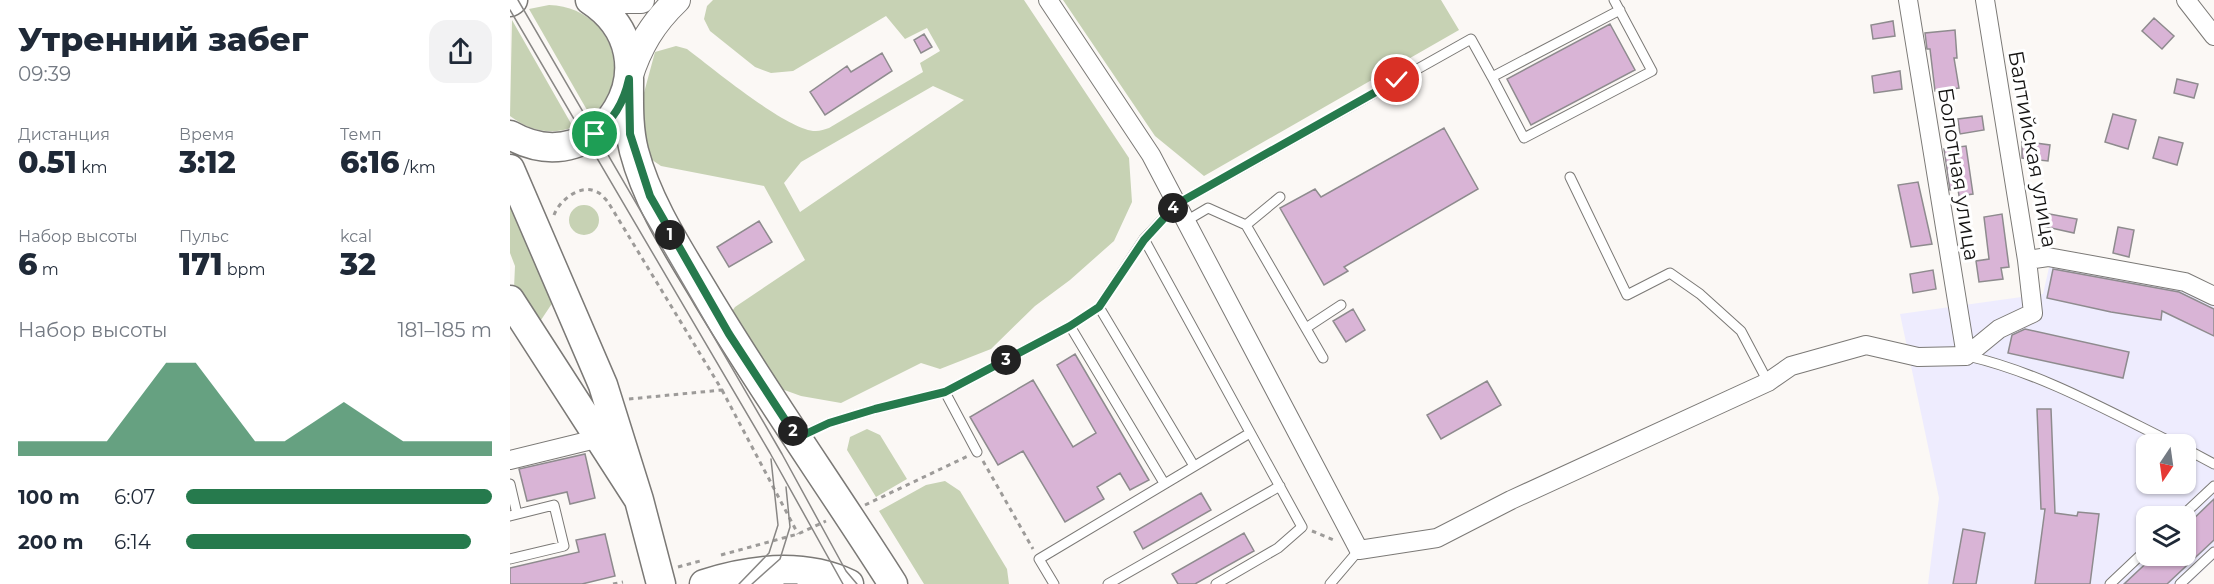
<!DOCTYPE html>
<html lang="ru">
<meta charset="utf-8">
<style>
:root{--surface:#fff;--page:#f2f2f3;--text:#1f2937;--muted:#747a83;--accent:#267a4d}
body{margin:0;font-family:Montserrat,sans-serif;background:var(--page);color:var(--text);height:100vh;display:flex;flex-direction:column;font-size:22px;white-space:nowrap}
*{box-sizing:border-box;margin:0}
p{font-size:20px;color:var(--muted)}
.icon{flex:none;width:33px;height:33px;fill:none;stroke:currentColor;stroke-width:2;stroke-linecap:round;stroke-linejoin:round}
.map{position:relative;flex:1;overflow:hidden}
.details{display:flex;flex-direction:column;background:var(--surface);width:510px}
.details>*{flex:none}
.needle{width:39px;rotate:193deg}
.tools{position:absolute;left:1626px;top:434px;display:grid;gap:12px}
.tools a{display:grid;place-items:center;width:60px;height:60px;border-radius:12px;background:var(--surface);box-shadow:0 2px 4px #0004;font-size:30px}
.pin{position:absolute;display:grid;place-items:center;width:51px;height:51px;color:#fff;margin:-26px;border:3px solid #fff;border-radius:50%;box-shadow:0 2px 6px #0007}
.km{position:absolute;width:30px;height:30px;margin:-15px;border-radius:50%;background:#222;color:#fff;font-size:16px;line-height:30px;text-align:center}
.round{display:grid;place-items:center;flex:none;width:63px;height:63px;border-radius:18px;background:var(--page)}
.headline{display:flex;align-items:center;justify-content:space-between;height:102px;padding:0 18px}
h1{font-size:33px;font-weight:800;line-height:45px}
.stats{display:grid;grid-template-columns:repeat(3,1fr);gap:9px;height:102px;padding:6px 18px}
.stats div{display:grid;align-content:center}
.stats b{font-size:30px;font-weight:800}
.stats small{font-size:16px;font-weight:400}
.stats p{font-size:16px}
.chart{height:168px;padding:12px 18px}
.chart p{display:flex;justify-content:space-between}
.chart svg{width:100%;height:108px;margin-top:6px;fill:var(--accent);opacity:.7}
ul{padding:0 18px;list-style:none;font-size:20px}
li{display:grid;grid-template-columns:96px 72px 1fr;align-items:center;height:45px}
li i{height:15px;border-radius:8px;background:var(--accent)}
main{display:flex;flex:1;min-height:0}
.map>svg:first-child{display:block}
</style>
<main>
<section class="details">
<div class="headline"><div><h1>Утренний забег</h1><p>09:39</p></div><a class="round"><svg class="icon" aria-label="share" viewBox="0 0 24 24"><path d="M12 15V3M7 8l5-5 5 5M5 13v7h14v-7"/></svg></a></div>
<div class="stats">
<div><p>Дистанция</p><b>0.51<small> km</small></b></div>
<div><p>Время</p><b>3:12</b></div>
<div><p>Темп</p><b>6:16<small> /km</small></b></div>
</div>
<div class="stats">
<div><p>Набор высоты</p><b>6<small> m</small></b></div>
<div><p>Пульс</p><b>171<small> bpm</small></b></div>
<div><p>kcal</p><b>32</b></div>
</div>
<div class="chart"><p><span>Набор высоты</span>181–185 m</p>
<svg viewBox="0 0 160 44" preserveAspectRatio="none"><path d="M0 44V38L10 38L20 38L30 38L40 22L50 6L60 6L70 22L80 38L90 38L100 30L110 22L120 30L130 38L140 38L150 38L160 38V44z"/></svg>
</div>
<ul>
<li><b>100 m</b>6:07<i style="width:100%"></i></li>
<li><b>200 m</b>6:14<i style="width:93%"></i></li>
</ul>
</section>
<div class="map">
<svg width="1704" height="584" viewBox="0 0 1704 584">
<rect width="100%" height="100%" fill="#fbf8f5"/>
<path fill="#eeecfe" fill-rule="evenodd" d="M 1540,263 L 1673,289 L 1704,303 L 1704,560 L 1679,584 L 1418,584 L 1429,498 L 1390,314 L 1533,294 ZM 1636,444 L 1676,444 L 1676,483 L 1636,483 ZM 1636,516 L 1676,516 L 1676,555 L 1636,555 Z"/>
<path fill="#c7d2b4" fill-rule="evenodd" d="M 203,0 L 514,0 L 619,158 L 622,202 L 604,241 L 560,280 L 525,306 L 481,349 L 430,369 L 411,363 L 331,403 L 291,396 L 266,387 L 218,317 L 225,307 L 295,260 L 254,186 L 151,166 L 132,153 L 128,115 L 145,52 L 166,46 L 177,49 C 201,67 279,132 306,131 C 310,131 315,129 319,128 L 413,72 L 410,63 L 430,51 L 417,28 L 395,39 L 376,16 L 283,71 L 261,73 L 245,67 L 200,31 L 194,19 L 197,6 ZM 423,86 L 454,100 L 290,212 L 274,183 L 291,162 Z
M 553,0 L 931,0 L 949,30 L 694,176 L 645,136 Z
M 39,5 C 100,7 127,75 81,117 L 19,9 Z
M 2,20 L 63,127 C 41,136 18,130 0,116 Z
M 0,193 L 43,302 L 29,323 L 4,288 L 5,266 L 0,253 Z
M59 220a15 15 0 1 1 30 0a15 15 0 1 1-30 0Z
M 357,429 L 370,435 L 397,479 L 366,497 L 337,450 L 340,437 Z
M 435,481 L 450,491 L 497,569 L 499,584 L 414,584 L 369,511 L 416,485 Z"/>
<path fill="#d9b4d6" stroke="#8e8b8e" stroke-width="1.5" d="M 1644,18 L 1664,36 L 1652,49 L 1632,31 Z
M 1383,21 L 1385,36 L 1363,39 L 1361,25 Z
M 1100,24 L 1125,70 L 1021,125 L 997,79 Z
M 1445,30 L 1447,58 L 1444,58 L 1449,88 L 1425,91 L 1420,49 L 1417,49 L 1415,33 Z
M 414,34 L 422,47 L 411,53 L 404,40 Z
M 372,53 L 382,71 L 315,115 L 300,92 L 337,66 L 341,72 Z
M 1390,71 L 1392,89 L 1364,93 L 1362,76 Z
M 1667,79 L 1688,84 L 1684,98 L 1664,93 Z
M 1603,114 L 1626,120 L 1618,149 L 1595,142 Z
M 1472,116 L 1474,130 L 1450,134 L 1448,119 Z
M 934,128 L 968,189 L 834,267 L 838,271 L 814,285 L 770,208 L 805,189 L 811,197 Z
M 1649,137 L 1673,143 L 1667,165 L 1643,158 Z
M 1512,141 L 1540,145 L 1538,161 L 1512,158 Z
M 1456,146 L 1463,194 L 1449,196 L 1448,189 L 1440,190 L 1434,149 Z
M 1408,182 L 1422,244 L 1401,247 L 1388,185 Z
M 1534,213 L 1567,219 L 1564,233 L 1532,226 Z
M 1492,214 L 1499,267 L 1491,268 L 1493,279 L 1469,282 L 1466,261 L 1479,259 L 1474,217 Z
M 249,221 L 262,242 L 219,267 L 207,247 Z
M 1608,227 L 1624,230 L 1619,257 L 1603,253 Z
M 1543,269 L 1669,292 L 1704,309 L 1704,336 L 1652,311 L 1651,320 L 1601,312 L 1537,298 Z
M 1423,270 L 1426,289 L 1403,293 L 1400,274 Z
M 843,309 L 855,330 L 836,342 L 823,321 Z
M 1515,329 L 1619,352 L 1613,378 L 1498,353 L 1502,335 Z
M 565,354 L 639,480 L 620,490 L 610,473 L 587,487 L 594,499 L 555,522 L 513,451 L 488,465 L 460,417 L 523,380 L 563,447 L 586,433 L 547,365 Z
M 977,381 L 991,405 L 931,439 L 917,415 Z
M 1527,409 L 1541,409 L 1545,513 L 1567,516 L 1568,512 L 1589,514 L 1580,584 L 1525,584 L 1535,509 L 1531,509 Z
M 75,454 L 85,498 L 60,504 L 57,492 L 17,501 L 9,469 Z
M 691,493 L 701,510 L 633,549 L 624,532 Z
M 1704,499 L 1704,540 L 1657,584 L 1614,584 L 1645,555 L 1676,555 L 1676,526 Z
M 1453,529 L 1475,533 L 1466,584 L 1443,584 Z
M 734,533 L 744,551 L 685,584 L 668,584 L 662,574 Z
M 95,534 L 105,576 L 72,584 L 0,584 L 0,568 L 69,552 L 66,540 Z"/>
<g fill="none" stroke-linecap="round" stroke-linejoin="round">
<g stroke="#7b7976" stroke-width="11">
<path id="lane" d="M 982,77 L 1014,138 L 1142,71 L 1104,0
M 1060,177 L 1117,295 L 1160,273 L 1190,294 L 1231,331 L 1258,382
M 676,221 L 698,208 L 736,225 L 813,358
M 736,225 L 770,197
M 634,239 L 792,527 L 768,548 L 706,584
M 589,307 L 684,466
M 560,326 L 654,483
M 796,328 L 831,305
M 1458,356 C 1531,373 1598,411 1665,444
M 435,392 L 467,452
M 290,436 L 319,423 L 365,409 L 435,392 L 560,326 L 589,307 L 634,239 L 667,204 L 961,39 L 982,77 L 1110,10
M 1676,449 L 1704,464
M 0,484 L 7,514
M 0,516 L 44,505 L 54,546 L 0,559
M 1672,516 L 1704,486
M 544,584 L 529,559 L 740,433
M 598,584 L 770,486
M 820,584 L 849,550
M 1600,584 L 1636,550
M 1670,584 L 1704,552"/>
</g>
<g stroke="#7b7976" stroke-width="20">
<path id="street" d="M 538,0 L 641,155 L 849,550 L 927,538 L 1001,500 L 1258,382 L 1281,366 L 1356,345 L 1408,357 L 1456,356 L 1489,329 L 1523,313 L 1517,260
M 1398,0 L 1456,356
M 1475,0 L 1517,260 L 1538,257 L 1675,282 L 1704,296
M 1676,0 L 1704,36
M 0,460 L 90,438"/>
</g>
<g stroke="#7b7976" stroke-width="28">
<path id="secondary" d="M 103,0 L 131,0
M 119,78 C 129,46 143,23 167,0"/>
</g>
<g stroke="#7b7976" stroke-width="31">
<path id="primary" d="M 0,2 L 3,0
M 119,79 C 119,103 118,127 124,151 C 138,204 169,250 197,297 C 256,395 322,488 383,584
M 0,135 C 91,187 169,58 80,0
M 0,169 L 93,385 L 129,500
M 0,300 L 129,500 L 151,584
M 194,584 C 241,569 293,562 339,584"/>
</g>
<path stroke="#9d9b99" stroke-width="3" stroke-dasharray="4.5 4.5" stroke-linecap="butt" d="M 44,215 C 49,201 70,183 87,192 C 91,193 95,199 98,202 L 212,390 L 119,399
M 212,390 L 288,534
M 473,461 L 523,549
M 355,505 L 458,456
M 802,531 L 826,541
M 211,555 L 288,534 L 316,521
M 168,567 L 190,561
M 103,584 L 113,582"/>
<use href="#lane" stroke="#fff" stroke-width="9"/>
<use href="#street" stroke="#fff" stroke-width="18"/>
<use href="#secondary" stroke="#fff" stroke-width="26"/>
<use href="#primary" stroke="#fff" stroke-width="28"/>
<path stroke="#888684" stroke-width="1.5" d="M 8,0 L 272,454 L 336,571 L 347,584
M 0,10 L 260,453 L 333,584
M 229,584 L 259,553 L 268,525 L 261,459
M 242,584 L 270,559 L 280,527 L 276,487
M 274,584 L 287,584"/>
</g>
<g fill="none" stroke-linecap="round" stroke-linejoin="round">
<g stroke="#fff" stroke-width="12">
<path id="route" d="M 85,134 C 104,120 114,102 119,79 L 120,134 L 140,196 L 219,334 L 287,438 L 319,423 L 365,409 L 435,392 L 560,326 L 589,307 L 634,240 L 667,204 L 887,80"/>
</g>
<use href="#route" stroke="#267a4d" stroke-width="8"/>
</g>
<g text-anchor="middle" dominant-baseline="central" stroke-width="6" stroke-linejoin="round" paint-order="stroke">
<g font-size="21" fill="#151413" stroke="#fff">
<text transform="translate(1523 149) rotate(80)">Балтийская улица</text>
<text transform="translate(1449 174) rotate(81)">Болотная улица</text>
</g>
</g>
</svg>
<div class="tools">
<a><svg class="needle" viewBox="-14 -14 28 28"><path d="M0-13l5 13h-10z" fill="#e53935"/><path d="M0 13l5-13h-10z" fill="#747a83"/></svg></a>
<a><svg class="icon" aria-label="layers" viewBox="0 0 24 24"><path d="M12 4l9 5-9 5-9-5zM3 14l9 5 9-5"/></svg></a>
</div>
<div class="pin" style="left:85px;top:134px;background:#1e9e55"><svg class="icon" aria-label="arrive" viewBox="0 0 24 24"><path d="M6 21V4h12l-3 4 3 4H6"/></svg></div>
<div class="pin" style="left:887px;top:80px;background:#d93025"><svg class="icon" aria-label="check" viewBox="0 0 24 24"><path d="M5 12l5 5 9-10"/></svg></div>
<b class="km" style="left:160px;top:235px">1</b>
<b class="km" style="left:283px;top:431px">2</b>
<b class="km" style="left:496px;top:360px">3</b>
<b class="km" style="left:663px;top:208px">4</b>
</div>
</main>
